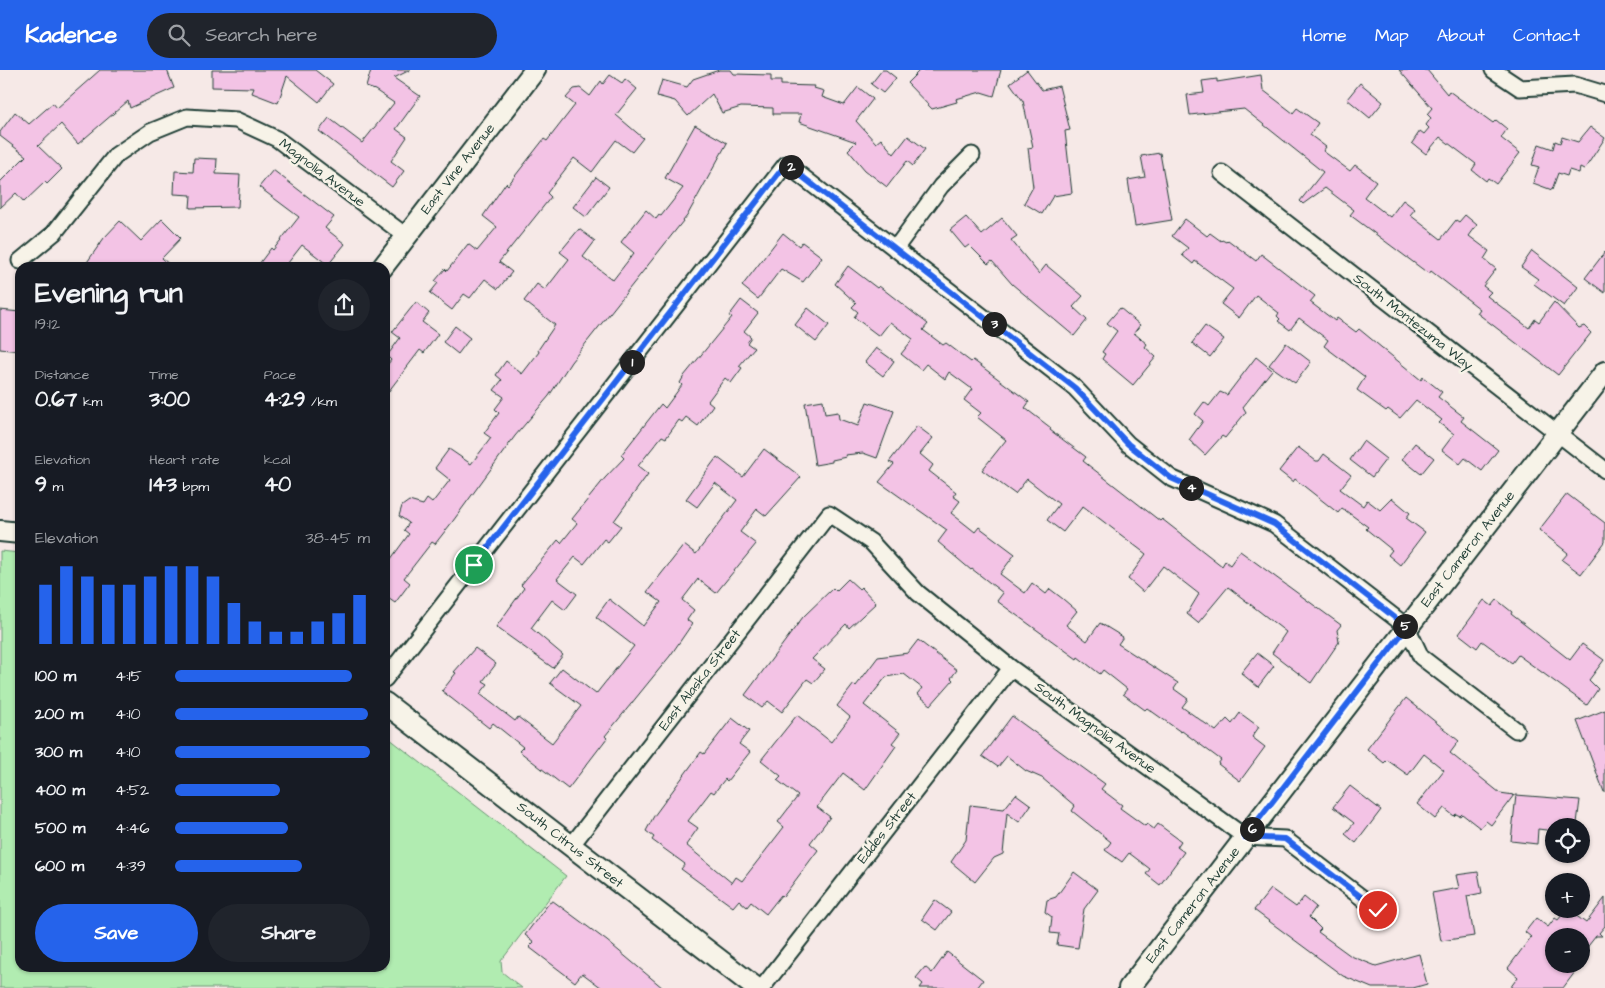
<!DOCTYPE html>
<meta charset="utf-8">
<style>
:root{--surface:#171b24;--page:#20242c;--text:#f1f3f6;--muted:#9ea1a6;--accent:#2563eb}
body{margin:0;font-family:"Architects Daughter",sans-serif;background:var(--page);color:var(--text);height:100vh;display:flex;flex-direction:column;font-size:19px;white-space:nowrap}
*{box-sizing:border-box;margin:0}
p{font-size:16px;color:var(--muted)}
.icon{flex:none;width:28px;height:28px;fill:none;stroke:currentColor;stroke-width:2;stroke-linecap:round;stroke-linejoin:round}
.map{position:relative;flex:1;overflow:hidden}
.panel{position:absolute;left:15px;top:192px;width:375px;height:710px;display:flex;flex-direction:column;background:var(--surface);border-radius:15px;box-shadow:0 1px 4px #0004}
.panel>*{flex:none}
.fabs{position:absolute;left:1545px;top:748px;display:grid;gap:10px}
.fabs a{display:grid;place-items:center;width:45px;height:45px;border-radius:50%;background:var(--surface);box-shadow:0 1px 4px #0004;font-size:25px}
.pin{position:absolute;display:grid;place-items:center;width:42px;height:42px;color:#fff;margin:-21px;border:2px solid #fff;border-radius:50%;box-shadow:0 1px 5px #0007}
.km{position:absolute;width:25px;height:25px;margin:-12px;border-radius:50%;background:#222;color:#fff;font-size:14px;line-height:25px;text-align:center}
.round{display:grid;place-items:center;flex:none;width:52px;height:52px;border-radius:26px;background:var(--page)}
.summary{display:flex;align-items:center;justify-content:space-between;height:85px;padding:0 20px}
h1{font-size:28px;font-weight:700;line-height:38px}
.stats{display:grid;grid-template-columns:repeat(3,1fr);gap:8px;height:85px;padding:5px 20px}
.stats div{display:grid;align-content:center}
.stats b{font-size:21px;font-weight:700}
.stats small{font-size:14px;font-weight:400}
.stats p{font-size:14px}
.chart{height:140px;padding:10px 20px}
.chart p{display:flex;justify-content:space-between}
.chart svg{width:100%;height:90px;margin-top:5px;stroke:var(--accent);stroke-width:6}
.button{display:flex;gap:10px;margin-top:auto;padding:10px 20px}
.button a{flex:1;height:58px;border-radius:30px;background:var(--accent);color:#fff;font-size:20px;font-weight:700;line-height:58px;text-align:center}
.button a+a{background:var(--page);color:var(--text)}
ul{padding:0 20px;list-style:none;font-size:16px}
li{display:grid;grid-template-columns:80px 60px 1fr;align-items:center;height:38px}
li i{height:12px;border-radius:6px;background:var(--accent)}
header{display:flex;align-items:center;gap:30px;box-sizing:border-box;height:70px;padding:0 25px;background:var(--accent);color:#fff}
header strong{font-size:24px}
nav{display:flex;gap:28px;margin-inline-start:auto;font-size:18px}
.search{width:350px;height:45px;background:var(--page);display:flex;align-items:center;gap:12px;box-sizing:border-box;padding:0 18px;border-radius:28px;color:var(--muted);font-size:19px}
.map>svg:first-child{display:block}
</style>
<header>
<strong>Kadence</strong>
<div class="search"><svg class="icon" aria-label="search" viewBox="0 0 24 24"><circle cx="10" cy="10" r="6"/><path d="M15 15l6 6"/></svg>Search here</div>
<nav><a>Home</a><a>Map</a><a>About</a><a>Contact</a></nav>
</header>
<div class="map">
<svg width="1605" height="918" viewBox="0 0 1605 918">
<rect width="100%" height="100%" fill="#f6e9e7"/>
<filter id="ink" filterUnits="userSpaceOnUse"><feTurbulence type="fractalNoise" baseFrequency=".02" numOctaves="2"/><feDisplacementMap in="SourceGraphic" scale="10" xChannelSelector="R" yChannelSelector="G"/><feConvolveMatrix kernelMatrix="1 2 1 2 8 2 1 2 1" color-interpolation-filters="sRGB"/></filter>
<g filter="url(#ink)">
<path fill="#b1ecb1" stroke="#689472" d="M 0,481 L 20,483 L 20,898 L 385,898 L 385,665 L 566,806 L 501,891 L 502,902 L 522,918 L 0,918 Z"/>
<path fill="#f3c3e5" stroke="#1f3d34" d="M 100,0 L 167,0 L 174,18 L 130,38 L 128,31 L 78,74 L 61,54 L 38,76 L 62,99 L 47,114 L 45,112 L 24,132 L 16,123 L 0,138 L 0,112 L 26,86 L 0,66 L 0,62 L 15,42 L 29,54 L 53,33 L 57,38 Z
M 212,0 L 315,0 L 333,14 L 319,32 L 287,6 L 278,33 L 252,23 L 254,18 L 212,17 Z
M 371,0 L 410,0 L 394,8 L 420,26 L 396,59 L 407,67 L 391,91 L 404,101 L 392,117 L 319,61 L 329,48 L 362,73 L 394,33 L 375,20 L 366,17 Z
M 719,0 L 731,0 L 734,4 L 771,5 L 771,11 L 781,11 L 781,15 L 815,16 L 814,18 L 824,21 L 822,27 L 844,35 L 858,17 L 873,29 L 856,51 L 876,73 L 881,69 L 894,84 L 908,66 L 925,79 L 913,96 L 907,91 L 887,117 L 865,100 L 848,80 L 856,72 L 799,52 L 801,44 L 773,44 L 773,38 L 741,37 L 722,43 L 712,24 L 688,46 L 675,31 L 657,26 L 662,10 L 687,17 L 693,9 Z
M 882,0 L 886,0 L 896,8 L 883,23 L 871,14 Z
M 920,0 L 1001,0 L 994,26 L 981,22 L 956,29 L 957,32 L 932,39 L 907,13 Z
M 1027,0 L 1042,20 L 1059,16 L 1070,60 L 1065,61 L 1072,123 L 1053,126 L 1042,144 L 1024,133 L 1033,117 L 1028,78 L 1033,77 L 1023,31 L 1010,13 Z
M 1399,0 L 1427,0 L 1447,24 L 1449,21 L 1493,53 L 1496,50 L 1507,59 L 1501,68 L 1520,83 L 1496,114 L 1488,108 L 1486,111 L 1472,100 L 1476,94 L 1440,67 L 1426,84 L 1412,73 L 1420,61 L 1424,64 L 1429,58 L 1426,55 L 1431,48 L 1427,44 L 1432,38 Z
M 610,5 L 622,13 L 625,9 L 637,19 L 616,45 L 643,68 L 632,82 L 616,70 L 592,102 L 574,88 L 547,123 L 551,127 L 499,192 L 512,202 L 498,219 L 485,209 L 470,228 L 464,224 L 452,240 L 430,223 L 438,213 L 435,211 L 445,199 L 447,201 L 468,174 L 477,181 L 497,157 L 483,146 L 506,113 L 508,115 L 544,69 L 547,71 L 575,35 L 566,28 L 574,19 L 580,18 L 590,26 L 601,11 L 603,14 Z
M 1261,5 L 1263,20 L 1293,43 L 1297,38 L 1318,53 L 1310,65 L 1326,77 L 1323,81 L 1350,101 L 1355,95 L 1376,111 L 1364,127 L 1390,147 L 1403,130 L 1415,139 L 1410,145 L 1441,169 L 1456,150 L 1459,152 L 1465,145 L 1477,155 L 1469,166 L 1489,181 L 1484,189 L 1496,199 L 1483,216 L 1491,222 L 1487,226 L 1529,258 L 1535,249 L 1539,252 L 1554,232 L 1579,258 L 1584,256 L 1591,263 L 1558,305 L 1477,243 L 1480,239 L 1431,201 L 1429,204 L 1350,145 L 1354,140 L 1325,118 L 1303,134 L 1300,131 L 1323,102 L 1244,39 L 1190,45 L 1187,25 L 1204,23 L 1202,11 L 1217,9 L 1217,12 Z
M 1360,13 L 1383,32 L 1370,48 L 1347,29 Z
M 695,55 L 727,73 L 687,146 L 571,292 L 549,326 L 515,366 L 453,451 L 435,474 L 432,472 L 404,508 L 410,513 L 395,533 L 385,526 L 385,497 L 409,464 L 404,460 L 409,453 L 399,446 L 402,436 L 409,431 L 423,435 L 427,429 L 432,433 L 450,410 L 435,398 L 449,379 L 471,394 L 491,368 L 484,363 L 499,343 L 495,339 L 504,327 L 494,320 L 502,310 L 496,305 L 506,291 L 522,304 L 539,282 L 538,280 L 555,255 L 524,231 L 537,214 L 545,220 L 569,189 L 560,182 L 579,159 L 595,171 L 583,187 L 613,210 L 634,183 L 621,172 L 646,140 L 656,149 L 659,145 L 661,146 L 683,118 L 665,108 Z
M 1590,57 L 1605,68 L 1584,100 L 1580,98 L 1579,103 L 1569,100 L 1567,106 L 1558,103 L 1552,120 L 1533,113 L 1539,97 L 1532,95 L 1539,74 L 1553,79 L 1555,71 L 1560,73 L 1562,67 L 1578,72 Z
M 1160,83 L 1172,150 L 1135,156 L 1128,110 L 1145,107 L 1141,86 Z
M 194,88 L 217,89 L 216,104 L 240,105 L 238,137 L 190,138 L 191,125 L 174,124 L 175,101 L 193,102 Z
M 273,100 L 334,147 L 325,158 L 345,174 L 328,195 L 302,175 L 284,198 L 256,198 L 271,178 L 273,180 L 299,147 L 259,117 Z
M 596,107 L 609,117 L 586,147 L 573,137 Z
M 966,147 L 982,165 L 1002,148 L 1017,166 L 1011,170 L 1039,204 L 1046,195 L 1083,226 L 1073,237 L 1087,250 L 1074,266 L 1012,214 L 992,191 L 988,194 L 969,175 L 965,178 L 950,160 Z
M 162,149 L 181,168 L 162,188 L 173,198 L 83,198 L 104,168 L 120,151 L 141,171 Z
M 1185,149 L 1207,166 L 1210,163 L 1221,171 L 1222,170 L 1226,172 L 1228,170 L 1256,191 L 1261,184 L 1315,226 L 1310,232 L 1335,251 L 1337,248 L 1356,262 L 1359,259 L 1421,310 L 1423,307 L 1442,322 L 1438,327 L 1464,347 L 1461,351 L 1498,380 L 1482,401 L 1465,388 L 1460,394 L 1442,380 L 1454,364 L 1439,353 L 1442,350 L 1416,330 L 1400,348 L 1388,339 L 1386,341 L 1357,320 L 1365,307 L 1324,276 L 1328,270 L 1299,248 L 1290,260 L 1278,251 L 1280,249 L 1277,246 L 1279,243 L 1256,225 L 1239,248 L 1221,234 L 1233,219 L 1195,191 L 1193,194 L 1182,185 L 1188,178 L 1172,166 Z
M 783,163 L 799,176 L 802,172 L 822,187 L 803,212 L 781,199 L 758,229 L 742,216 Z
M 1532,181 L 1578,217 L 1564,236 L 1534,214 L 1538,209 L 1521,197 Z
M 1605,182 L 1605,223 L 1585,208 Z
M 848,196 L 877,218 L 879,216 L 928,254 L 923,260 L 943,275 L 946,273 L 971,292 L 973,290 L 1029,332 L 1025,338 L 1051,358 L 1050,360 L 1086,387 L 1083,391 L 1160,451 L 1162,449 L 1222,496 L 1225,491 L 1230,495 L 1240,481 L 1341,555 L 1337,560 L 1339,572 L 1311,613 L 1272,583 L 1286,562 L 1228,517 L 1198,553 L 1187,544 L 1199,524 L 1163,496 L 1143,522 L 1128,509 L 1146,484 L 1083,436 L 1063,462 L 1047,450 L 1059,434 L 1027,409 L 1015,424 L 982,400 L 1006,370 L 977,347 L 981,343 L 964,330 L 972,319 L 949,302 L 945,309 L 926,294 L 921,300 L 901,284 L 913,269 L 890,252 L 879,266 L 854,247 L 858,242 L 852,237 L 856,233 L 835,214 Z
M 741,230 L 758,243 L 744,261 L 751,267 L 747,273 L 754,278 L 739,296 L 742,298 L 731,313 L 725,308 L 708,331 L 713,335 L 698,356 L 686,347 L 682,352 L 679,350 L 666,368 L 662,366 L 638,396 L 648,404 L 614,451 L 621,456 L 608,472 L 604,469 L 584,494 L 575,487 L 557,509 L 577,524 L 565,540 L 552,530 L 531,558 L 563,585 L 553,598 L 496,557 L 524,518 L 521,515 L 558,470 L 561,473 L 577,453 L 572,449 L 605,408 L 624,388 L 621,385 L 661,334 L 665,338 L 682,315 L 680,313 L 684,306 L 732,247 L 729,246 Z
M 416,232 L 429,243 L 422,252 L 438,264 L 424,283 L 420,280 L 385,326 L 385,298 L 391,290 L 387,286 L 400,268 L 392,262 Z
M 808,238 L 829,255 L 816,272 L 795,255 Z
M 1120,238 L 1140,255 L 1134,263 L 1147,274 L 1145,277 L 1156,287 L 1133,315 L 1102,289 L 1105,284 L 1102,282 L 1117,261 L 1107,253 Z
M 0,240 L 20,242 L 20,281 L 0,279 Z
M 455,256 L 470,268 L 458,284 L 443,272 Z
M 1205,256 L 1224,269 L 1210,287 L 1192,273 Z
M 1286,273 L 1311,292 L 1295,313 L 1269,295 Z
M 876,278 L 894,291 L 883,306 L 865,292 Z
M 1256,287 L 1272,300 L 1243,337 L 1246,342 L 1225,368 L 1222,366 L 1205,385 L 1189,370 L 1203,351 L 1195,344 L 1204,332 L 1209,336 L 1220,322 L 1227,325 Z
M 823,330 L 825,344 L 838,342 L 839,349 L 858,356 L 867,332 L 894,341 L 877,388 L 863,383 L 845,385 L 846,387 L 832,390 L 832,392 L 815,395 L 805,333 Z
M 917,356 L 933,368 L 920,384 L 933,395 L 929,401 L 956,422 L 953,426 L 960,431 L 951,443 L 975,462 L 979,457 L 1015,484 L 1000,504 L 1025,523 L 1032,513 L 1046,524 L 1050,519 L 1063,529 L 1077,541 L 1066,555 L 1087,571 L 1100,553 L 1123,567 L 1118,574 L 1178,613 L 1174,619 L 1188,629 L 1182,637 L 1216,661 L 1227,649 L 1232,654 L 1240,643 L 1259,657 L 1252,667 L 1265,677 L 1240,711 L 1218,694 L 1221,690 L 1182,661 L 1181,662 L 1147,638 L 1145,640 L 1123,624 L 1127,619 L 1103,600 L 1100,604 L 1078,587 L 1077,589 L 997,531 L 1003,523 L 972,499 L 971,500 L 938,472 L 947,460 L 879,412 L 894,394 L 889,392 Z
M 1363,371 L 1386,389 L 1372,407 L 1350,390 Z
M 1415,373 L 1434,388 L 1421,404 L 1402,389 Z
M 1298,377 L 1316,391 L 1319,391 L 1324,384 L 1351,405 L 1340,419 L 1363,436 L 1367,430 L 1380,440 L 1392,428 L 1410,443 L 1406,448 L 1425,462 L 1400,495 L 1388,485 L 1392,480 L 1366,459 L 1368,457 L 1342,438 L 1338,443 L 1295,409 L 1293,412 L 1279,401 Z
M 764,379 L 801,407 L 766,446 L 757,439 L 740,462 L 756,474 L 716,523 L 698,509 L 682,530 L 694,540 L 687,550 L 692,554 L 670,586 L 605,666 L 607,668 L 568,719 L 519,681 L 523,677 L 493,653 L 489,658 L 442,621 L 456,603 L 454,602 L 475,578 L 496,594 L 483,611 L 488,614 L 480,624 L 515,651 L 518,647 L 552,673 L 581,636 L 550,613 L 562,598 L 596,624 L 634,576 L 596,547 L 609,529 L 643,556 L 661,532 L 647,522 L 684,475 L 696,484 L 737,430 L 715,413 L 697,437 L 686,429 L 717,387 L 743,407 Z
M 1567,424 L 1605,453 L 1605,472 L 1581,504 L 1562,490 L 1568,483 L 1539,460 Z
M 848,509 L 859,519 L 861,517 L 876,533 L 849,558 L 846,554 L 812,589 L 825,599 L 813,613 L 807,609 L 782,642 L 768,631 L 762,638 L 745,625 L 803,547 L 833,518 L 836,521 Z
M 1484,530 L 1492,536 L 1497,530 L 1512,542 L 1511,544 L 1570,590 L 1582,574 L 1604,590 L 1589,610 L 1598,619 L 1587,635 L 1518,585 L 1512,593 L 1482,571 L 1477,578 L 1459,564 Z
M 918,570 L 957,600 L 951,608 L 953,610 L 931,635 L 917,624 L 922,618 L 904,604 L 886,607 L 864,635 L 900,663 L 892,673 L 896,676 L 865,720 L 843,703 L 817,737 L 830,747 L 810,773 L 818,780 L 783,827 L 781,825 L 766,844 L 751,832 L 747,837 L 739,830 L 733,837 L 681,799 L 685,794 L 652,770 L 654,767 L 646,761 L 654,746 L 701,682 L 704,684 L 732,648 L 749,661 L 739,674 L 750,682 L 727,711 L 725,709 L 714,723 L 711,721 L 688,751 L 698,758 L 686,775 L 732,813 L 736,807 L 742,811 L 784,757 L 778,752 L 798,726 L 777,710 L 781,706 L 761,690 L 797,645 L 831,672 L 850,647 L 837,636 L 854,614 L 856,616 L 878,587 L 908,583 Z
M 1257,583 L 1274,596 L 1258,617 L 1241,603 Z
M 1406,628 L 1459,671 L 1450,683 L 1500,723 L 1514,725 L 1491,755 L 1486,751 L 1480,758 L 1462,744 L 1460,746 L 1456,744 L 1454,746 L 1444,738 L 1435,749 L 1417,734 L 1444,700 L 1424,684 L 1408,705 L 1387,690 L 1384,693 L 1367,679 Z
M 1605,640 L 1605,722 L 1604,722 L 1577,651 Z
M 1012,646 L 1105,714 L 1101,719 L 1122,735 L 1120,738 L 1145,756 L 1147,754 L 1154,759 L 1158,754 L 1181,771 L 1177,777 L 1184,782 L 1160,815 L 1146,804 L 1150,799 L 1129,783 L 1122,792 L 1105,780 L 1111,772 L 1072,741 L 1075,736 L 1042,708 L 1026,701 L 1007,686 L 998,697 L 982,686 Z
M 1350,716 L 1381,740 L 1356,773 L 1345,764 L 1354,753 L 1333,737 Z
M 1016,724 L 1031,735 L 1019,752 L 1007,743 L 1003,784 L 994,788 L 975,812 L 951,792 L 966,770 L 970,735 L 1004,739 Z
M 1516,725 L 1580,730 L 1577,753 L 1560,751 L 1560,756 L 1554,756 L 1554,761 L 1538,759 L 1537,774 L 1511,771 Z
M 1074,802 L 1098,820 L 1084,839 L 1078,878 L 1057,875 L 1059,864 L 1050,863 L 1052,847 L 1045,842 L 1047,830 L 1056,827 Z
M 1478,802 L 1482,823 L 1467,826 L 1474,866 L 1441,871 L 1432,823 L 1459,818 L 1456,805 Z
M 1271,819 L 1296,837 L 1304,827 L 1316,837 L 1309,847 L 1321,859 L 1318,862 L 1351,886 L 1376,896 L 1419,884 L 1427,914 L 1413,918 L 1372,918 L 1343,906 L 1254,840 Z
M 1605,828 L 1605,856 L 1599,863 L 1602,866 L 1596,866 L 1581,885 L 1581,866 L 1554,866 L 1554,894 L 1581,894 L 1563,918 L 1510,918 L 1518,907 L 1508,898 L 1531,867 L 1525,862 L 1536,848 L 1548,857 L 1555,848 L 1558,850 L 1567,839 L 1586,853 Z
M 935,830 L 951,842 L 937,860 L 922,849 Z
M 553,831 L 607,871 L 663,918 L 602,918 L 582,903 L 575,912 L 529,877 L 534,872 L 525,865 L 549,833 Z
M 947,882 L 983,910 L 977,918 L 920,918 L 923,914 L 916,908 L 925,897 L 932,903 Z"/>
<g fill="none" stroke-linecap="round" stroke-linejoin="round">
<g stroke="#1f3d34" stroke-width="19">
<path id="street" d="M 1493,0 L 1520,18 L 1575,15 L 1605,24
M 1222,103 L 1605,400
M 895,179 L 941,116 L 972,85
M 20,191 L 54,163 L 116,85 L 150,62 L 187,47 L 236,50 L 277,69 L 406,166
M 385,609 L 786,94 L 1075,318 L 1128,374 L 1171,408 L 1274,454 L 1407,557 L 1421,587 L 1516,660
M 571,776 L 829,444 L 871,472 L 918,523 L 1011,598 L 1245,767 L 1285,769 L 1378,840
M 762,918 L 1011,598"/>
</g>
<g stroke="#1f3d34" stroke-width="24">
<path id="secondary" d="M 382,198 L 535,0
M 0,461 L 20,463
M 385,633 L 756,918
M 1129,918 L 1605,302"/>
</g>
<use href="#street" stroke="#f7f3e8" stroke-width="15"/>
<use href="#secondary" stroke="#f7f3e8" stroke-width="20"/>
</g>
</g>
<g fill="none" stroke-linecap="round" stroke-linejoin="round" filter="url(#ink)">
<g stroke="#fff" stroke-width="10">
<path id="route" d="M 474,495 L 786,94 L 1075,318 L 1128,374 L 1171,408 L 1274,454 L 1407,557 L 1245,767 L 1285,769 L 1378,840"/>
</g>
<use href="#route" stroke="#2563eb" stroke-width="6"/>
</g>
<g text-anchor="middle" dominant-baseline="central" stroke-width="5" stroke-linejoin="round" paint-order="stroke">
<g font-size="14" fill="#1f3d34" stroke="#f7f3e8">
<text transform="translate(458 99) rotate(-52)">East Vine Avenue</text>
<text transform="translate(322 103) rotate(37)">Magnolia Avenue</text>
<text transform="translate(1413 252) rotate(38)">South Montezuma Way</text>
<text transform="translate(1468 479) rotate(-52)">East Cameron Avenue</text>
<text transform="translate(700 610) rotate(-52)">East Alaska Street</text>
<text transform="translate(1095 658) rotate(36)">South Magnolia Avenue</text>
<text transform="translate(887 758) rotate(-52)">Eddes Street</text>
<text transform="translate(570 775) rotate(38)">South Citrus Street</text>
<text transform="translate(1193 835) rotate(-52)">East Cameron Avenue</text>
</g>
</g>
</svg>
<div class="fabs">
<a><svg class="icon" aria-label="locate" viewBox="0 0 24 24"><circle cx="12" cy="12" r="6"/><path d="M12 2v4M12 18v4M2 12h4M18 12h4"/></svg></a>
<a>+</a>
<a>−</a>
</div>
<div class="pin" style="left:474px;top:495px;background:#1e9e55"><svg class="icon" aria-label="arrive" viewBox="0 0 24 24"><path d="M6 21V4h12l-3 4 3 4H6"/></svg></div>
<div class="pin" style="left:1378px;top:840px;background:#d93025"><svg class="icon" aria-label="check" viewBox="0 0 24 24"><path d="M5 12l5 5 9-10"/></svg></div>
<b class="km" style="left:632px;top:292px">1</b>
<b class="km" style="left:791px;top:97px">2</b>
<b class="km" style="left:994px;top:254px">3</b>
<b class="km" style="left:1191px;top:418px">4</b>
<b class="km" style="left:1405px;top:556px">5</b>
<b class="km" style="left:1252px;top:759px">6</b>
<section class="panel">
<div class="summary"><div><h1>Evening run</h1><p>19:12</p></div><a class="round"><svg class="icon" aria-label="share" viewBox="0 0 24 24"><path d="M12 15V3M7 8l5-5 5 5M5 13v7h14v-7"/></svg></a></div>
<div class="stats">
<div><p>Distance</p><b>0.67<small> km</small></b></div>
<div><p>Time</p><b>3:00</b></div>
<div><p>Pace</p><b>4:29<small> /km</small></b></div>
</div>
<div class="stats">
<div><p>Elevation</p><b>9<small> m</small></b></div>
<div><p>Heart rate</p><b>143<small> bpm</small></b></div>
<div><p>kcal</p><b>40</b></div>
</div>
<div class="chart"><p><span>Elevation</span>38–45 m</p>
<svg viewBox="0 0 160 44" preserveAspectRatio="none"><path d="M5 44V15M15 44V6M25 44V11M35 44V15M45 44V15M55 44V11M65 44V6M75 44V6M85 44V11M95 44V24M105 44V33M115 44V38M125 44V38M135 44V33M145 44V29M155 44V20"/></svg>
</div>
<ul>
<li><b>100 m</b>4:15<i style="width:91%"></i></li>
<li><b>200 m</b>4:10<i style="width:99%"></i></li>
<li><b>300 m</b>4:10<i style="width:100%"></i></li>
<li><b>400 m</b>4:52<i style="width:54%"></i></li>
<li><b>500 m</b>4:46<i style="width:58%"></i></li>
<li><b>600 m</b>4:39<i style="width:65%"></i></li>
</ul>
<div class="button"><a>Save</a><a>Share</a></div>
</section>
</div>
